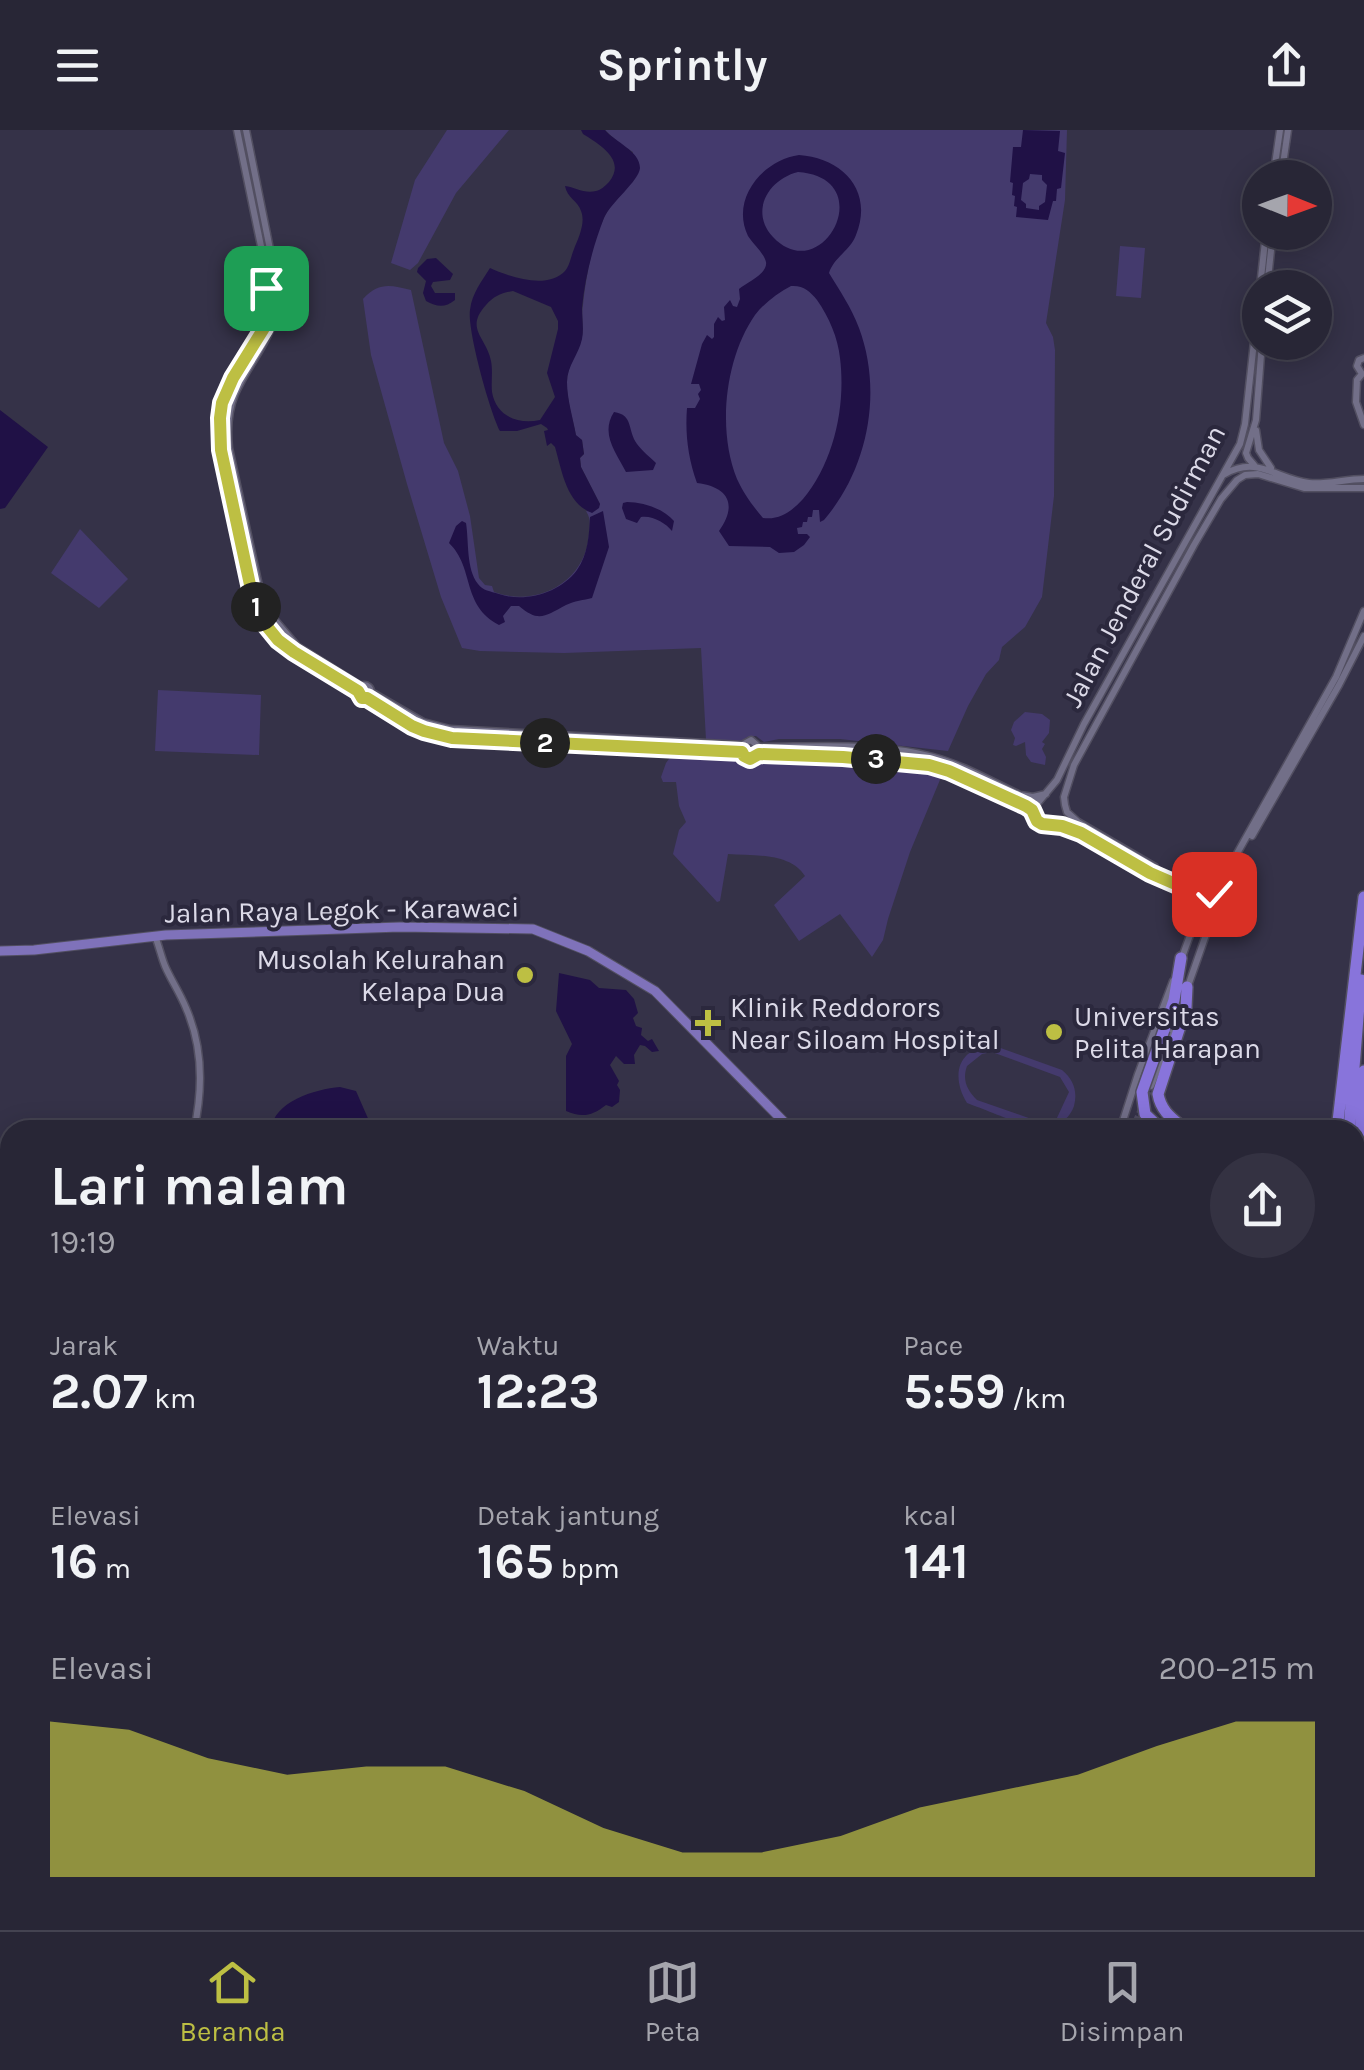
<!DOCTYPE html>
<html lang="id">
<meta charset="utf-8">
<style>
:root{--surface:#282636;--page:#343242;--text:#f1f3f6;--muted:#a5a5ad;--line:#444351;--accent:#bdbf43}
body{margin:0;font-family:Karla,sans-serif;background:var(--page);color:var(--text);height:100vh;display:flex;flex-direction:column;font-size:38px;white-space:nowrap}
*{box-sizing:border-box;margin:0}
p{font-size:32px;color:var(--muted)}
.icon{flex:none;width:55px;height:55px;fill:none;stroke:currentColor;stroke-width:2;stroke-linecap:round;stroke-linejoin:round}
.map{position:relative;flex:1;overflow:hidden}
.sheet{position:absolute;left:0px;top:990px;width:1365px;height:810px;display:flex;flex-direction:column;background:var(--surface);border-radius:30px 30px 0 0;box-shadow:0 5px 25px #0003,0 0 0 2px var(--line)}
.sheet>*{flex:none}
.needle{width:65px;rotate:91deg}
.fabs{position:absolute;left:1242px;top:30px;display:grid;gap:20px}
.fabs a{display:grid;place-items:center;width:90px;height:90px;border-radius:50%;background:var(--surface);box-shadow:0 5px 25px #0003,0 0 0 2px var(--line);font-size:50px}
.pin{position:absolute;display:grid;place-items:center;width:85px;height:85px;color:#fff;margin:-42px;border-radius:20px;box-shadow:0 5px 15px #0006}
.km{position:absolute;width:50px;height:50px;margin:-25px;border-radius:50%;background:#222;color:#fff;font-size:28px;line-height:50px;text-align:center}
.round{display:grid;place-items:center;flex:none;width:105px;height:105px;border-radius:52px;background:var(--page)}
.headline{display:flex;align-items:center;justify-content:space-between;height:170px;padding:0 50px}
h1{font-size:55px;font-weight:700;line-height:75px}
.metrics{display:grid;grid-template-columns:repeat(3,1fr);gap:15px;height:170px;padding:10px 50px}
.metrics div{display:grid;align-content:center}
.metrics b{font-size:50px;font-weight:700}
.metrics small{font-size:28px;font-weight:400}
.metrics p{font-size:28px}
.chart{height:280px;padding:20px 50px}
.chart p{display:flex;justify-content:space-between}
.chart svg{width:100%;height:180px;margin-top:10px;fill:var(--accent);opacity:.7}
header{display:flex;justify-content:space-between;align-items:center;height:130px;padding:0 50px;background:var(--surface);font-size:45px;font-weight:700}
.tab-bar{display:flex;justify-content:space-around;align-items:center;height:140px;border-top:2px solid var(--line);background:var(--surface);font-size:28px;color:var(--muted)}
.tab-bar a{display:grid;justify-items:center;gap:5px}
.tab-bar .current{color:var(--accent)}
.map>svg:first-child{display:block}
</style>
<header><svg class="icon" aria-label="menu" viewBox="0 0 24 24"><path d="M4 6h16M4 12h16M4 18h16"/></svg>Sprintly<svg class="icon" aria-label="share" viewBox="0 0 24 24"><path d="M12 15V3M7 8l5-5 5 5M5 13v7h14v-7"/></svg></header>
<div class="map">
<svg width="1364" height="1800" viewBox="0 0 1364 1800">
<rect width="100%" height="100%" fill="#353248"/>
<path fill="#443a6d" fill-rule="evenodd" d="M 447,0 L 509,0 L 456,63 L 418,133 L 410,140 L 391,133 L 415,50 Z
M 605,0 L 1067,0 L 1065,70 L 1046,193 L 1053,207 L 1055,220 L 1054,366 L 1042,467 L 1025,497 L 1002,517 L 999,530 L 986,544 L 968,576 L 948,621 L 840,609 L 779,609 L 764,612 L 756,606 L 747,607 L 740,612 L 706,610 L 701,518 L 564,523 L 480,521 L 462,518 L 441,467 L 407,354 L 371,225 L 363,169 C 379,152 390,155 411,160 L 444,313 L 458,341 L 470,386 L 479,448 L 485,455 L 492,456 L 494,462 C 537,478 586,452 589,404 C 590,394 591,389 586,381 L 592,382 L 600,374 L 581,337 L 580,328 L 584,324 L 582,310 L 576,306 C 573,288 566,269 567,251 C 567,235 579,222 582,207 C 584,197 581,186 583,175 C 586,145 596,85 620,66 L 633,22 L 621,15 Z
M 1120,116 L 1145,118 L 1141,168 L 1116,166 Z
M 80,399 L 128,449 L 99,478 L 51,443 Z
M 158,560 L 261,565 L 259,625 L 155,621 Z
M 1025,582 L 1042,584 L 1050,590 L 1049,603 L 1042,612 L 1045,614 L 1042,619 L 1046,627 L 1045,635 L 1031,632 L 1026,625 L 1025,612 L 1016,616 L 1013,615 L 1015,608 L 1011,600 L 1014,592 Z
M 674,622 L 739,625 L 748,632 L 755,631 L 764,625 L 843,629 L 929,638 L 940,642 L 942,645 L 910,722 L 888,789 L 883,810 L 872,827 L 840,784 L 799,811 L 774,775 L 805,746 C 790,722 753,726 728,724 L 720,771 L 717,772 L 673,724 L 679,700 L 686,692 L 679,676 L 676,652 L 663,652 L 661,647 L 666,633 Z
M 995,916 L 1062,940 C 1073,949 1078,961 1074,976 C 1070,988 1057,999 1044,999 C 1030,999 984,979 967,973 C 950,945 958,916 995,916 ZM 992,922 L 1060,947 L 1069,962 L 1056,990 L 1040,992 L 977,970 C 967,960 962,950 967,936 L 982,924 Z"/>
<path fill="#201146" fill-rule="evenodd" d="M 581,0 L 605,0 C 615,12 640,21 640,38 C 639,51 611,72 604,88 C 593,116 585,147 582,178 C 582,188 584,199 582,209 C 579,224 567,236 567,252 C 567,269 573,288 576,305 L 582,310 L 584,324 L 580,328 L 581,337 L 600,374 L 599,378 L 592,383 C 566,373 562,341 555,317 L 551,313 L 547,316 L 544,301 L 548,300 L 547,298 L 541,294 L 517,301 L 500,301 C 490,282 467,200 470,180 C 472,163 482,151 490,138 C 510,147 547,160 565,141 C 570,135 571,126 574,119 C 578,109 586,93 581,81 C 578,71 567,68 565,56 C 575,57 584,64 596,61 C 601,60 605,56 609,52 C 627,30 599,14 583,4 ZM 513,161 L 551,177 L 558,191 L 558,199 L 547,243 L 555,267 L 540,290 C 518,295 496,286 492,262 C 491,252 493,241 491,231 C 487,208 464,199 486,175 C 494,166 501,163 513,161 Z
M 1023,0 L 1060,1 L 1058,21 L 1065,23 L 1061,58 L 1057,59 L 1056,71 L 1053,71 L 1048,90 L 1016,87 L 1017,77 L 1014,76 L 1015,66 L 1012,65 L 1013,53 L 1010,52 L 1013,17 L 1021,17 ZM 1030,44 L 1042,45 L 1042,50 L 1047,55 L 1045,72 L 1039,76 L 1039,80 L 1026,78 L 1026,74 L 1021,70 L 1023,53 L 1029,49 Z
M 799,25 C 842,28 874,60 856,105 C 850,121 834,127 829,143 C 840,161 851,177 859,198 C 883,262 868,339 824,390 L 820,392 L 819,380 L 813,380 L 812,387 L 808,387 L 807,392 L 803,392 L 802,397 L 797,398 L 798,404 L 807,404 L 810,407 L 804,415 L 794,422 L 779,423 L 770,417 L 729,416 L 719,401 C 737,376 730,357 697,353 C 688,328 685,304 687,278 L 695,278 L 700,269 L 698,264 L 701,260 L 699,254 L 691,254 L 702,214 L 707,205 L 712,209 L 714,207 L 714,194 L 718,187 L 722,191 L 725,190 L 724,177 L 730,170 L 733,176 L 737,177 L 740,169 L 739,159 C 747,152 768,144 766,132 C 764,123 753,114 748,106 C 730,69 763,30 799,25 ZM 798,42 C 881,48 822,159 773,107 C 749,81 769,49 798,42 ZM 791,156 C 803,155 810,161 817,170 C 829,187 838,208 840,228 C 846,276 834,332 803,369 C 791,382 780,390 763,388 C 752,375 744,364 737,349 C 717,300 725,228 755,185 C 764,173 778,163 791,156 Z
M 436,128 L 453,144 L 450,150 L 433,152 L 431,156 L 435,163 L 455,163 L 455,170 C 445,178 437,177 426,171 L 423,163 L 426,151 L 417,142 L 418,138 L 427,129 Z
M 0,280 L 48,317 L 5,378 L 0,379 Z
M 614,282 C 634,285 627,300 637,314 C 642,321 650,327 656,333 L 653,340 L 626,342 C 616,322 600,304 614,282 Z
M 627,372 C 643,372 664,379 674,391 L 672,401 C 666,393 652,385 641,387 L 637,393 L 626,389 L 622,378 L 623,373 Z
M 603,381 L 609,417 L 592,468 C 584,470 574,471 566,475 C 545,486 539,493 519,476 L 511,476 L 503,486 L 505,492 L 499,495 C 461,475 475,438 449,413 L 456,396 L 462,391 L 466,393 C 469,411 466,439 478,454 C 483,461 490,461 499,464 C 525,473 560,463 577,440 C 588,424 589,406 590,387 Z
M 559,843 L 590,850 L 599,858 L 626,860 L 634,869 L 638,883 L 633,888 L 636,896 L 642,898 L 641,905 L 648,911 L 652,909 L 659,921 L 652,922 L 645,916 L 640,915 L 634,925 L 635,934 L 624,934 L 616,926 L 610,935 L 619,951 L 617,955 L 620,960 L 619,972 L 612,977 L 606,975 C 592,986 582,988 566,981 L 566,926 L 572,914 L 556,881 Z
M 340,957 L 356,961 L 370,993 L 379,1000 L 271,1000 C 273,972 315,959 340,957 Z"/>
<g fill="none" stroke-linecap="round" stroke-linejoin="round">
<path stroke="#201146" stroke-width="2.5" d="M 0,1115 L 10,1125"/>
<path stroke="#4e4b60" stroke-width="6" stroke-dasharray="6 3" stroke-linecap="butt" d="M 1132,1000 L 1151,956"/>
<g stroke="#524f61" stroke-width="9">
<path id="minor" d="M 237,0 L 268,150
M 246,0 L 276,149
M 1273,48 L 1280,0
M 1281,48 L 1288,0
M 1266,102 L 1245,294 L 1240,314 L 1084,594 L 1057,650 L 1036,675 L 1037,691 C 1047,699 1061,695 1073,699 C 1104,713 1168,761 1199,759 C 1210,759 1218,753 1225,745 L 1336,547 L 1364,481
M266 157a8 8 0 1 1 16 0a8 8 0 1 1-16 0Z
M 1267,158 L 1273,102
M 278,163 C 277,207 251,227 235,264 C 228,281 227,299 229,318 L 259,456 L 268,482 L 297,516 L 361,556
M 271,164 C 270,206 236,230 224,268 C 220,281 219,293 220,306 C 221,334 230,362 236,390 C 243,423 245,465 265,494 C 285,525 327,542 358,561
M 1362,244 L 1357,250 L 1356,272 L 1364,295
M 1362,244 L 1357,236 L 1359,230 L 1364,228
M 1256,300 L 1259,320 L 1271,338
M 1254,335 L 1248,328 L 1246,323 L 1256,290 L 1262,212
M 1225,344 C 1257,325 1277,349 1309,353 C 1327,355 1345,349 1364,349
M357 562a7 7 0 1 1 14 0a7 7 0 1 1-14 0Z
M 371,562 L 423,592 L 450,599 L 742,615 L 751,610 L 759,617 C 816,617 878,612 933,627 C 963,635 992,652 1020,665 L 1033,667 L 1046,664
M 367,568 L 412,596 L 452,608 L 742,622 L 744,626 L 750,629 L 759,623 L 843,627 L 929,635 L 949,641 L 1025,676 L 1034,684
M 1252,706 L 1339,555 L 1364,506
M 1162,747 L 1155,737 L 1078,692 L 1067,682 L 1065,675 L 1064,667 L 1074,635 L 1194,415 L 1221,369 L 1237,350 L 1245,345 L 1258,344 L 1304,358 L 1364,358
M 1181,757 L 1200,772 L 1205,780 L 1214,780
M 1219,771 L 1234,738
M 1200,772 L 1201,767 L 1209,762 L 1215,764 L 1218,769
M 155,806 C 159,816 161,826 165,836 C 171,850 180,863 186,878 C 203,917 203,959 194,1000
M 1181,830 L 1201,775
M 1188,856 L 1215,779
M 1151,956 L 1173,901
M 1120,1000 L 1138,944 L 1173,851
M 0,1451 L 10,1447
M 47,1790 L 51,1800
M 610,1800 L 611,1790"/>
</g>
<g stroke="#524f61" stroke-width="11">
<path id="major" d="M 0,821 L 34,820 L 166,805 L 400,797 L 533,799 L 588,821 L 655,861 L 792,1000
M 0,1103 L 10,1111
M 0,1125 L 10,1145
M 0,1238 L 10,1173
M 0,1285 L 10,1221
M 0,1487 L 10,1523
M 0,1511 L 10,1553
M 31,1800 L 33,1790
M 41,1800 L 43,1790"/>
</g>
<g stroke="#524f61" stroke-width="14">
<path id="highway" d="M 1164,900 L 1174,870 L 1181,828
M 1364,941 C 1355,1055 1357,1168 1364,1282
M 1186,1000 C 1173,989 1161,982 1158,964 L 1186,878 L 1187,857
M 1337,1000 L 1364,767
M 1349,1000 L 1361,850
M 1355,1308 L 1364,1395"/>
</g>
<use href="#minor" stroke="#726f88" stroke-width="6"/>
<use href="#major" stroke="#7f72ba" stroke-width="9"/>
<use href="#highway" stroke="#8874db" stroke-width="11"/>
<g stroke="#524f61" stroke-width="11" stroke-linecap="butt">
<path id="major-bridge" d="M 1355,1215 L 1364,1217
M 1355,1223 L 1364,1225"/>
</g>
<g stroke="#524f61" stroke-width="14" stroke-linecap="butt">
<path id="highway-bridge" d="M 1162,1000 L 1145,984 L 1142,962 L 1164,900
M 1355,1060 L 1364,1072"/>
</g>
<use href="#major-bridge" stroke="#7f72ba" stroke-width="9"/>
<use href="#highway-bridge" stroke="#8874db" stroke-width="11"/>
</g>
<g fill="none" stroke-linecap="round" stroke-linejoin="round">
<g stroke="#fff" stroke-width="20">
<path id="route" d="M 266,158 L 270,164 L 269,182 L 264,198 L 233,248 L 222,273 L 220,288 L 221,320 L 252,464 L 265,494 L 278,510 L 294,522 L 358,561 L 362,568 L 367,568 L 412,596 L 424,601 L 452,608 L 742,622 L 744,626 L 750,629 L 759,624 L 843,627 L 929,635 L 949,641 L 1026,676 L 1032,680 L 1037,691 L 1042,694 L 1062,696 L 1081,703 L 1150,743 L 1180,756 L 1200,772 L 1204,764 L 1214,764"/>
</g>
<use href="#route" stroke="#bdbf43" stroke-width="12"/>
</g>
<g fill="#bdbf43" stroke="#2b283d" stroke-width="4">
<circle cx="525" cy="845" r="10"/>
<path d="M703 878h10v10h10v10h-10v10h-10v-10h-10v-10h10z"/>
<circle cx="1054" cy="902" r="10"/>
</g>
<g text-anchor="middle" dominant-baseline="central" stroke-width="8" stroke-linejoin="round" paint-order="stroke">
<g font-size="28" fill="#dcdae8" stroke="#2b283d">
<text transform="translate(1144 436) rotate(-62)">Jalan Jenderal Sudirman</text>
<text transform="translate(342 780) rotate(-1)">Jalan Raya Legok - Karawaci</text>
</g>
<g font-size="28" fill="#dcdae8" stroke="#2b283d" text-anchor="start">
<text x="505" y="829" text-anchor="end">Musolah Kelurahan<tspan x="505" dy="32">Kelapa Dua</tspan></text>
<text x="730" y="877">Klinik Reddorors<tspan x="730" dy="32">Near Siloam Hospital</tspan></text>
<text x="1074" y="886">Universitas<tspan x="1074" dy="32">Pelita Harapan</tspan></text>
</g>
</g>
</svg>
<div class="fabs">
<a><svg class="needle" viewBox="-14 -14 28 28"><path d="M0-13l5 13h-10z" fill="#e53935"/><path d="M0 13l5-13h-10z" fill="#a5a5ad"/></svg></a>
<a><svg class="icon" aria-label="layers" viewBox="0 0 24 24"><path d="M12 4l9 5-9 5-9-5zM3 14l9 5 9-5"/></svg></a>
</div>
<div class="pin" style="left:266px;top:158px;background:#1e9e55"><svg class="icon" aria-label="arrive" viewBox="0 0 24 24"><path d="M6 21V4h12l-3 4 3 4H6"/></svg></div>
<div class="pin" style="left:1214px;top:764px;background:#d93025"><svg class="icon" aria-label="check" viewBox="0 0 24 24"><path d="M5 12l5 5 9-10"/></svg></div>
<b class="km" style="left:256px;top:477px">1</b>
<b class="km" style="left:545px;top:613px">2</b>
<b class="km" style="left:876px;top:629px">3</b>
<section class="sheet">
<div class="headline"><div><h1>Lari malam</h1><p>19:19</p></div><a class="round"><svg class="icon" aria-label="share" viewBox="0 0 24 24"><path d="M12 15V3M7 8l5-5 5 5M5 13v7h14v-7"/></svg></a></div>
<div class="metrics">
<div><p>Jarak</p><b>2.07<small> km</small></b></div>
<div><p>Waktu</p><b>12:23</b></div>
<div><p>Pace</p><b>5:59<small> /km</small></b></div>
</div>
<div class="metrics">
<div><p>Elevasi</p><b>16<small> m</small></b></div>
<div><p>Detak jantung</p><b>165<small> bpm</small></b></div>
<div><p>kcal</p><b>141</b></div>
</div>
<div class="chart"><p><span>Elevasi</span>200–215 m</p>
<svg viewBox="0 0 160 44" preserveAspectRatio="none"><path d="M0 44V6L10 8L20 15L30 19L40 17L50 17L60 23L70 32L80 38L90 38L100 34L110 27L120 23L130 19L140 12L150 6L160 6V44z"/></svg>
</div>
</section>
</div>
<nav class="tab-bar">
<a class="current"><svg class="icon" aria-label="home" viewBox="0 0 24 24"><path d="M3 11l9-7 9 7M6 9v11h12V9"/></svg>Beranda</a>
<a><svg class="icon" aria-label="map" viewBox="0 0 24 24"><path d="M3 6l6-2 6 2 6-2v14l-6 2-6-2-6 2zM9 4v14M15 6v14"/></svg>Peta</a>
<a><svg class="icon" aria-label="saved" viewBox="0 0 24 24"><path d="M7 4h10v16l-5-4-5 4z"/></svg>Disimpan</a>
</nav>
